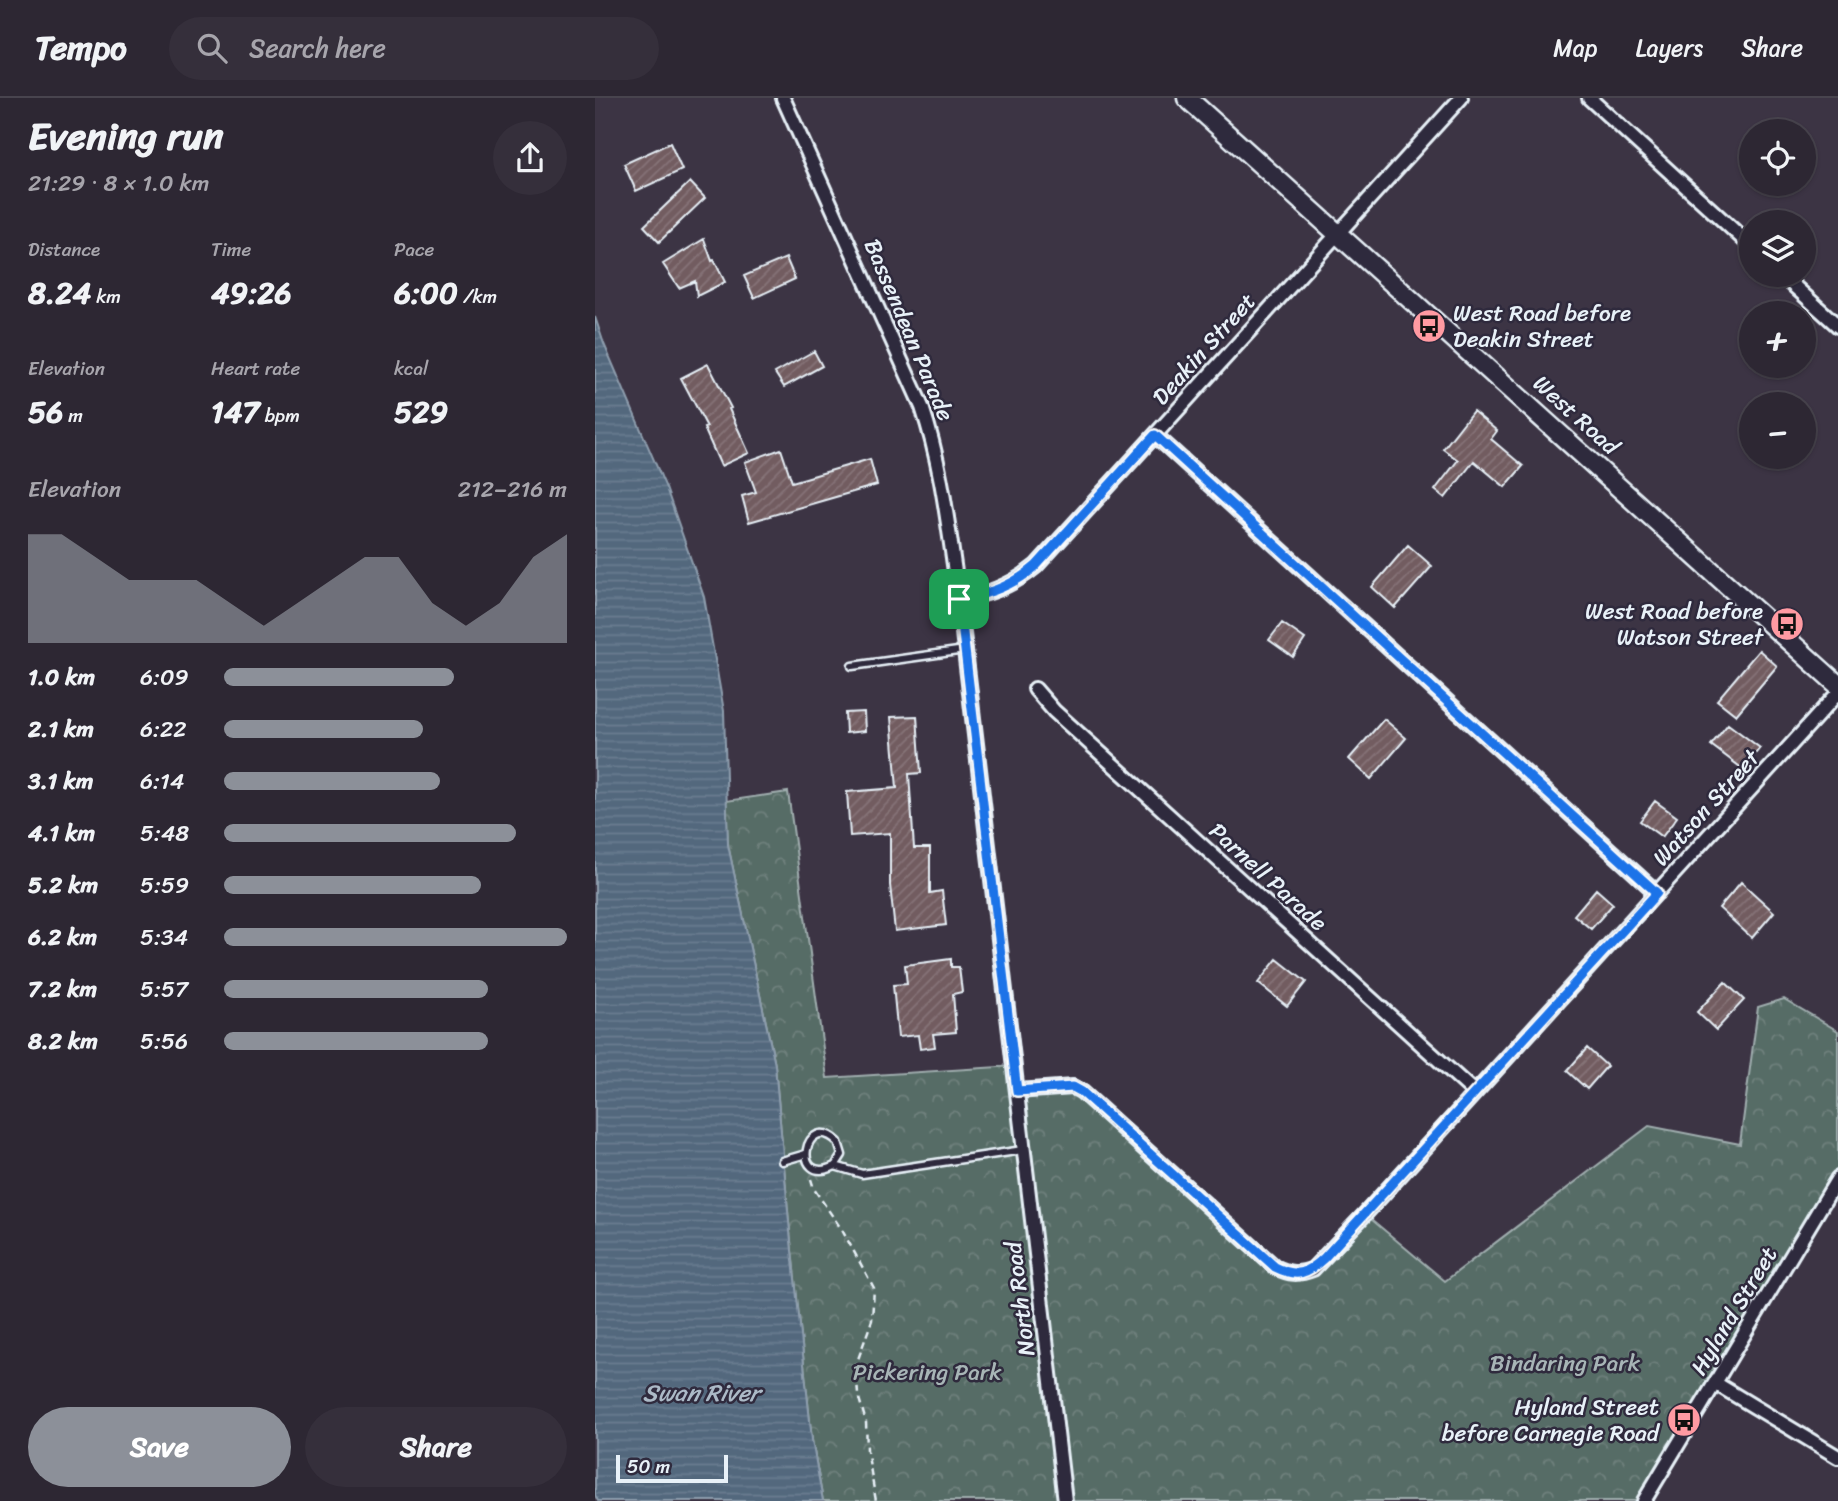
<!DOCTYPE html>
<meta charset="utf-8">
<style>
:root{--surface:#2d2733;--page:#352f3b;--text:#f1f3f6;--muted:#a7a5ac;--line:#48444e;--accent:#8c9099}
body{margin:0;font-family:Sriracha,sans-serif;background:var(--page);color:var(--text);height:100vh;display:flex;flex-direction:column;font-size:26px;white-space:nowrap}
*{box-sizing:border-box;margin:0}
p{font-size:23px;color:var(--muted)}
.icon{flex:none;width:38px;height:38px;fill:none;stroke:currentColor;stroke-width:2;stroke-linecap:round;stroke-linejoin:round}
.map{position:relative;flex:1;overflow:hidden}
.details{display:flex;flex-direction:column;background:var(--surface);width:595px}
.details>*{flex:none}
.tools{position:absolute;left:1144px;top:21px;display:grid;gap:14px}
.tools a{display:grid;place-items:center;width:77px;height:77px;border-radius:50%;background:var(--surface);box-shadow:0 2px 5px #0004,0 0 0 2px var(--line);font-size:35px}
.scale{position:absolute;left:21px;bottom:18px;width:112px;box-sizing:border-box;padding-left:7px;border:4px solid #e8f1f8;border-top:0;font-size:19px;line-height:24px;white-space:nowrap;color:#e8f1f8;-webkit-text-stroke:5px #2f2a3d;paint-order:stroke}
.pin{position:absolute;display:grid;place-items:center;width:60px;height:60px;color:#fff;margin:-30px;border-radius:14px;box-shadow:0 4px 10px #0006}
.round{display:grid;place-items:center;flex:none;width:74px;height:74px;border-radius:37px;background:var(--page)}
.summary{display:flex;align-items:center;justify-content:space-between;height:119px;padding:0 28px}
h1{font-size:38px;font-weight:800;line-height:52px}
.stats{display:grid;grid-template-columns:repeat(3,1fr);gap:10px;height:119px;padding:7px 28px}
.stats div{display:grid;align-content:center}
.stats b{font-size:30px;font-weight:800}
.stats small{font-size:19px;font-weight:400}
.stats p{font-size:19px}
.chart{height:196px;padding:14px 28px}
.chart p{display:flex;justify-content:space-between}
.chart svg{width:100%;height:126px;margin-top:7px;fill:var(--accent);opacity:.7}
.action{display:flex;gap:14px;margin-top:auto;padding:14px 28px}
.action a{flex:1;height:80px;border-radius:42px;background:var(--accent);color:#fff;font-size:28px;font-weight:800;line-height:80px;text-align:center}
.action a+a{background:var(--page);color:var(--text)}
ul{padding:0 28px;list-style:none;font-size:23px}
li{display:grid;grid-template-columns:112px 84px 1fr;align-items:center;height:52px}
li i{height:18px;border-radius:9px;background:var(--accent)}
header{display:flex;align-items:center;gap:42px;box-sizing:border-box;height:98px;padding:0 35px;background:var(--surface);border-bottom:2px solid var(--line)}
header strong{font-size:33px}
nav{display:flex;gap:38px;margin-inline-start:auto;font-size:24px}
.search{width:490px;height:63px;background:var(--page);display:flex;align-items:center;gap:18px;box-sizing:border-box;padding:0 24px;border-radius:38px;color:var(--muted);font-size:26px}
main{display:flex;flex:1;min-height:0}
.map>svg:first-child{display:block}
</style>
<header>
<strong>Tempo</strong>
<div class="search"><svg class="icon" aria-label="search" viewBox="0 0 24 24"><circle cx="10" cy="10" r="6"/><path d="M15 15l6 6"/></svg>Search here</div>
<nav><a>Map</a><a>Layers</a><a>Share</a></nav>
</header>
<main>
<section class="details">
<div class="summary"><div><h1>Evening run</h1><p>21:29 · 8 × 1.0 km</p></div><a class="round"><svg class="icon" aria-label="share" viewBox="0 0 24 24"><path d="M12 15V3M7 8l5-5 5 5M5 13v7h14v-7"/></svg></a></div>
<div class="stats">
<div><p>Distance</p><b>8.24<small> km</small></b></div>
<div><p>Time</p><b>49:26</b></div>
<div><p>Pace</p><b>6:00<small> /km</small></b></div>
</div>
<div class="stats">
<div><p>Elevation</p><b>56<small> m</small></b></div>
<div><p>Heart rate</p><b>147<small> bpm</small></b></div>
<div><p>kcal</p><b>529</b></div>
</div>
<div class="chart"><p><span>Elevation</span>212–216 m</p>
<svg viewBox="0 0 160 44" preserveAspectRatio="none"><path d="M0 44V6L10 6L20 14L30 22L40 22L50 22L60 30L70 38L80 30L90 22L100 14L110 14L120 30L130 38L140 30L150 14L160 6V44z"/></svg>
</div>
<ul>
<li><b>1.0 km</b>6:09<i style="width:67%"></i></li>
<li><b>2.1 km</b>6:22<i style="width:58%"></i></li>
<li><b>3.1 km</b>6:14<i style="width:63%"></i></li>
<li><b>4.1 km</b>5:48<i style="width:85%"></i></li>
<li><b>5.2 km</b>5:59<i style="width:75%"></i></li>
<li><b>6.2 km</b>5:34<i style="width:100%"></i></li>
<li><b>7.2 km</b>5:57<i style="width:77%"></i></li>
<li><b>8.2 km</b>5:56<i style="width:77%"></i></li>
</ul>
<div class="action"><a>Save</a><a>Share</a></div>
</section>
<div class="map">
<svg width="1243" height="1403" viewBox="0 0 1243 1403">
<defs>
<pattern id="park-crowns" width="20" height="18" patternUnits="userSpaceOnUse" patternTransform="scale(1.75)"><rect width="20" height="18" fill="#576c66"/><path d="M2 6a3 3 0 1 1 6 0M12 15a3 3 0 1 1 6 0" fill="none" stroke="#6f817d"/></pattern>
<pattern id="water-rules" width="6" height="5" patternUnits="userSpaceOnUse" patternTransform="scale(1.75)"><rect width="6" height="5" fill="#52677d"/><path d="M0 2.5h6" fill="none" stroke="#6b7d90"/></pattern>
<pattern id="building-hatch" width="6" height="6" patternUnits="userSpaceOnUse" patternTransform="scale(1.75)"><rect width="6" height="6" fill="#725c60"/><path d="M-1 1l2-2M0 6l6-6M5 7l2-2" fill="none" stroke="#867478"/></pattern>
</defs>
<rect width="100%" height="100%" fill="#3c3444"/>
<filter id="ink" filterUnits="userSpaceOnUse"><feTurbulence type="fractalNoise" baseFrequency=".0143" numOctaves="2"/><feDisplacementMap in="SourceGraphic" scale="14" xChannelSelector="R" yChannelSelector="G"/><feConvolveMatrix kernelMatrix="1 2 1 2 8 2 1 2 1" color-interpolation-filters="sRGB"/></filter>
<g filter="url(#ink)">
<path fill="url(#park-crowns)" stroke="#a0aeaf" stroke-width="2" d="M 193,694 L 232,980 L 419,968 L 423,993 L 478,989 L 680,1169 L 707,1175 L 770,1116 L 850,1183 L 1054,1028 L 1145,1046 L 1163,909 L 1189,901 L 1243,933 L 1243,1090 L 1049,1403 L 228,1403 L 217,1342 L 194,1124 L 180,967 L 133,747 L 131,703 Z"/>
<path fill="url(#water-rules)" stroke="#8e9eae" stroke-width="2" d="M 0,219 L 9,246 L 71,390 L 109,499 L 129,613 L 133,747 L 180,967 L 194,1124 L 217,1342 L 228,1403 L 3,1403 L 0,1397 Z"/>
<path fill="url(#building-hatch)" stroke="#e8f1f8" stroke-width="2" d="M 75,45 L 87,72 L 41,93 L 29,66 Z
M 95,84 L 110,100 L 64,144 L 49,128 Z
M 109,141 L 117,163 L 119,162 L 130,184 L 102,198 L 100,183 L 84,190 L 68,166 Z
M 191,160 L 200,181 L 159,200 L 149,178 Z
M 219,253 L 227,268 L 189,289 L 180,275 Z
M 113,266 L 136,310 L 134,311 L 154,355 L 126,368 L 109,330 L 112,329 L 86,280 Z
M 878,313 L 902,333 L 896,341 L 928,368 L 910,389 L 879,363 L 850,400 L 840,392 L 863,362 L 848,351 Z
M 186,351 L 197,384 L 275,361 L 282,387 L 154,424 L 147,398 L 161,394 L 150,364 Z
M 813,447 L 837,468 L 800,510 L 777,489 Z
M 687,525 L 710,541 L 698,559 L 674,542 Z
M 1164,552 L 1182,568 L 1141,617 L 1122,602 Z
M 269,614 L 270,633 L 251,635 L 250,615 Z
M 322,618 L 326,675 L 314,676 L 319,750 L 335,750 L 335,795 L 347,793 L 351,827 L 300,833 L 295,787 L 295,735 L 255,738 L 252,694 L 302,690 L 296,619 Z
M 789,621 L 811,640 L 776,681 L 754,661 Z
M 1133,626 L 1165,650 L 1148,671 L 1116,647 Z
M 1060,703 L 1082,719 L 1067,739 L 1045,723 Z
M 1146,784 L 1179,814 L 1157,840 L 1124,810 Z
M 1001,791 L 1018,806 L 996,831 L 979,817 Z
M 356,861 L 356,869 L 364,869 L 367,894 L 358,896 L 361,934 L 338,936 L 340,949 L 325,951 L 323,937 L 303,939 L 298,887 L 312,886 L 310,867 Z
M 682,861 L 711,884 L 692,908 L 663,885 Z
M 1130,884 L 1149,902 L 1121,932 L 1102,914 Z
M 992,950 L 1012,968 L 992,991 L 972,973 Z"/>
<g fill="none" stroke-linecap="round" stroke-linejoin="round">
<g stroke="#e8f1f8" stroke-width="11">
<path id="lane" d="M 257,568 L 370,552
M 187,1063 L 211,1056
M 240,1068 L 247,1057 L 243,1044 C 209,1011 195,1090 240,1068 L 267,1076 L 428,1052"/>
</g>
<g stroke="#e8f1f8" stroke-width="18">
<path id="street" d="M 188,0 L 327,309 C 348,371 354,437 364,501 L 470,1403
M 994,0 L 1157,149
M 1187,177 L 1243,228
M 560,337 L 1062,795
M 364,501 C 394,497 418,487 441,468 L 866,0
M 440,591 L 459,613 L 880,995
M 422,993 L 478,989 L 487,994 L 680,1169 C 694,1176 703,1177 718,1171 L 770,1116 L 1243,595
M 1120,1285 L 1243,1359
M 1049,1403 L 1243,1080"/>
</g>
<g stroke="#e8f1f8" stroke-width="23">
<path id="secondary" d="M 592,0 L 1243,587"/>
</g>
<path stroke="#e8f1f8" stroke-width="2.5" stroke-dasharray="7 5" stroke-linecap="butt" d="M 216,1081 L 219,1091 L 247,1132 L 279,1190 L 277,1222 L 261,1267 L 263,1297 L 271,1324 L 272,1352 L 281,1403"/>
<use href="#lane" stroke="#2f2a3d" stroke-width="6"/>
<use href="#street" stroke="#2f2a3d" stroke-width="12"/>
<use href="#secondary" stroke="#2f2a3d" stroke-width="18"/>
</g>
</g>
<g fill="none" stroke-linecap="round" stroke-linejoin="round" filter="url(#ink)">
<g stroke="#fff" stroke-width="14">
<path id="route" d="M 560,337 L 1062,795 L 729,1160 C 712,1176 702,1180 680,1169 L 487,994 L 478,989 L 422,993 L 364,501 C 394,497 419,487 441,468 Z"/>
</g>
<use href="#route" stroke="#1a73e8" stroke-width="9"/>
</g>
<defs>
<g id="bus-disc" transform="scale(1.75)"><circle r="9.5" fill="#ff9aa2" stroke="#2f2a3d"/><path d="M-5-6H5V4H4V6H2V4H-2V6H-4V4H-5ZM-3.5-4V0h7V-4ZM-3.5 1.2v1.5H-2V1.2ZM2 1.2v1.5H3.5V1.2Z" fill="#111"/></g>
</defs>
<g fill-rule="evenodd">
<use href="#bus-disc" x="834" y="228"/>
<use href="#bus-disc" x="1192" y="526"/>
<use href="#bus-disc" x="1089" y="1322"/>
</g>
<g text-anchor="middle" dominant-baseline="central" stroke-width="5" stroke-linejoin="round" paint-order="stroke">
<g font-size="23" fill="#e8f1f8" stroke="#2f2a3d" text-anchor="end">
<text x="858" y="215" text-anchor="start">West Road before<tspan x="858" dy="26">Deakin Street</tspan></text>
<text x="1168" y="513">West Road before<tspan x="1168" dy="26">Watson Street</tspan></text>
<text x="1064" y="1309">Hyland Street<tspan x="1064" dy="26">before Carnegie Road</tspan></text>
</g>
<g font-size="23" fill="#e8f1f8" stroke="#2f2a3d">
<text transform="translate(314 232) rotate(67)">Bassendean Parade</text>
<text transform="translate(609 251) rotate(-48)">Deakin Street</text>
<text transform="translate(981 317) rotate(42)">West Road</text>
<text transform="translate(1111 710) rotate(-48)">Watson Street</text>
<text transform="translate(673 779) rotate(42)">Parnell Parade</text>
<text transform="translate(425 1201) rotate(-97)">North Road</text>
<text transform="translate(1139 1213) rotate(-59)">Hyland Street</text>
</g>
<g font-size="23" fill="#a7b5b6" stroke="#2f2a3d">
<text x="970" y="1265">Bindaring Park</text>
<text x="332" y="1274">Pickering Park</text>
</g>
<g font-size="24" font-style="italic" fill="#acbac7" stroke="#2f2a3d">
<text x="106" y="1295">Swan River</text>
</g>
</g>
</svg>
<div class="tools">
<a><svg class="icon" aria-label="locate" viewBox="0 0 24 24"><circle cx="12" cy="12" r="6"/><path d="M12 2v4M12 18v4M2 12h4M18 12h4"/></svg></a>
<a><svg class="icon" aria-label="layers" viewBox="0 0 24 24"><path d="M12 4l9 5-9 5-9-5zM3 14l9 5 9-5"/></svg></a>
<a>+</a>
<a>−</a>
</div>
<div class="scale">50 m</div>
<div class="pin" style="left:364px;top:501px;background:#1e9e55"><svg class="icon" aria-label="arrive" viewBox="0 0 24 24"><path d="M6 21V4h12l-3 4 3 4H6"/></svg></div>
</div>
</main>
